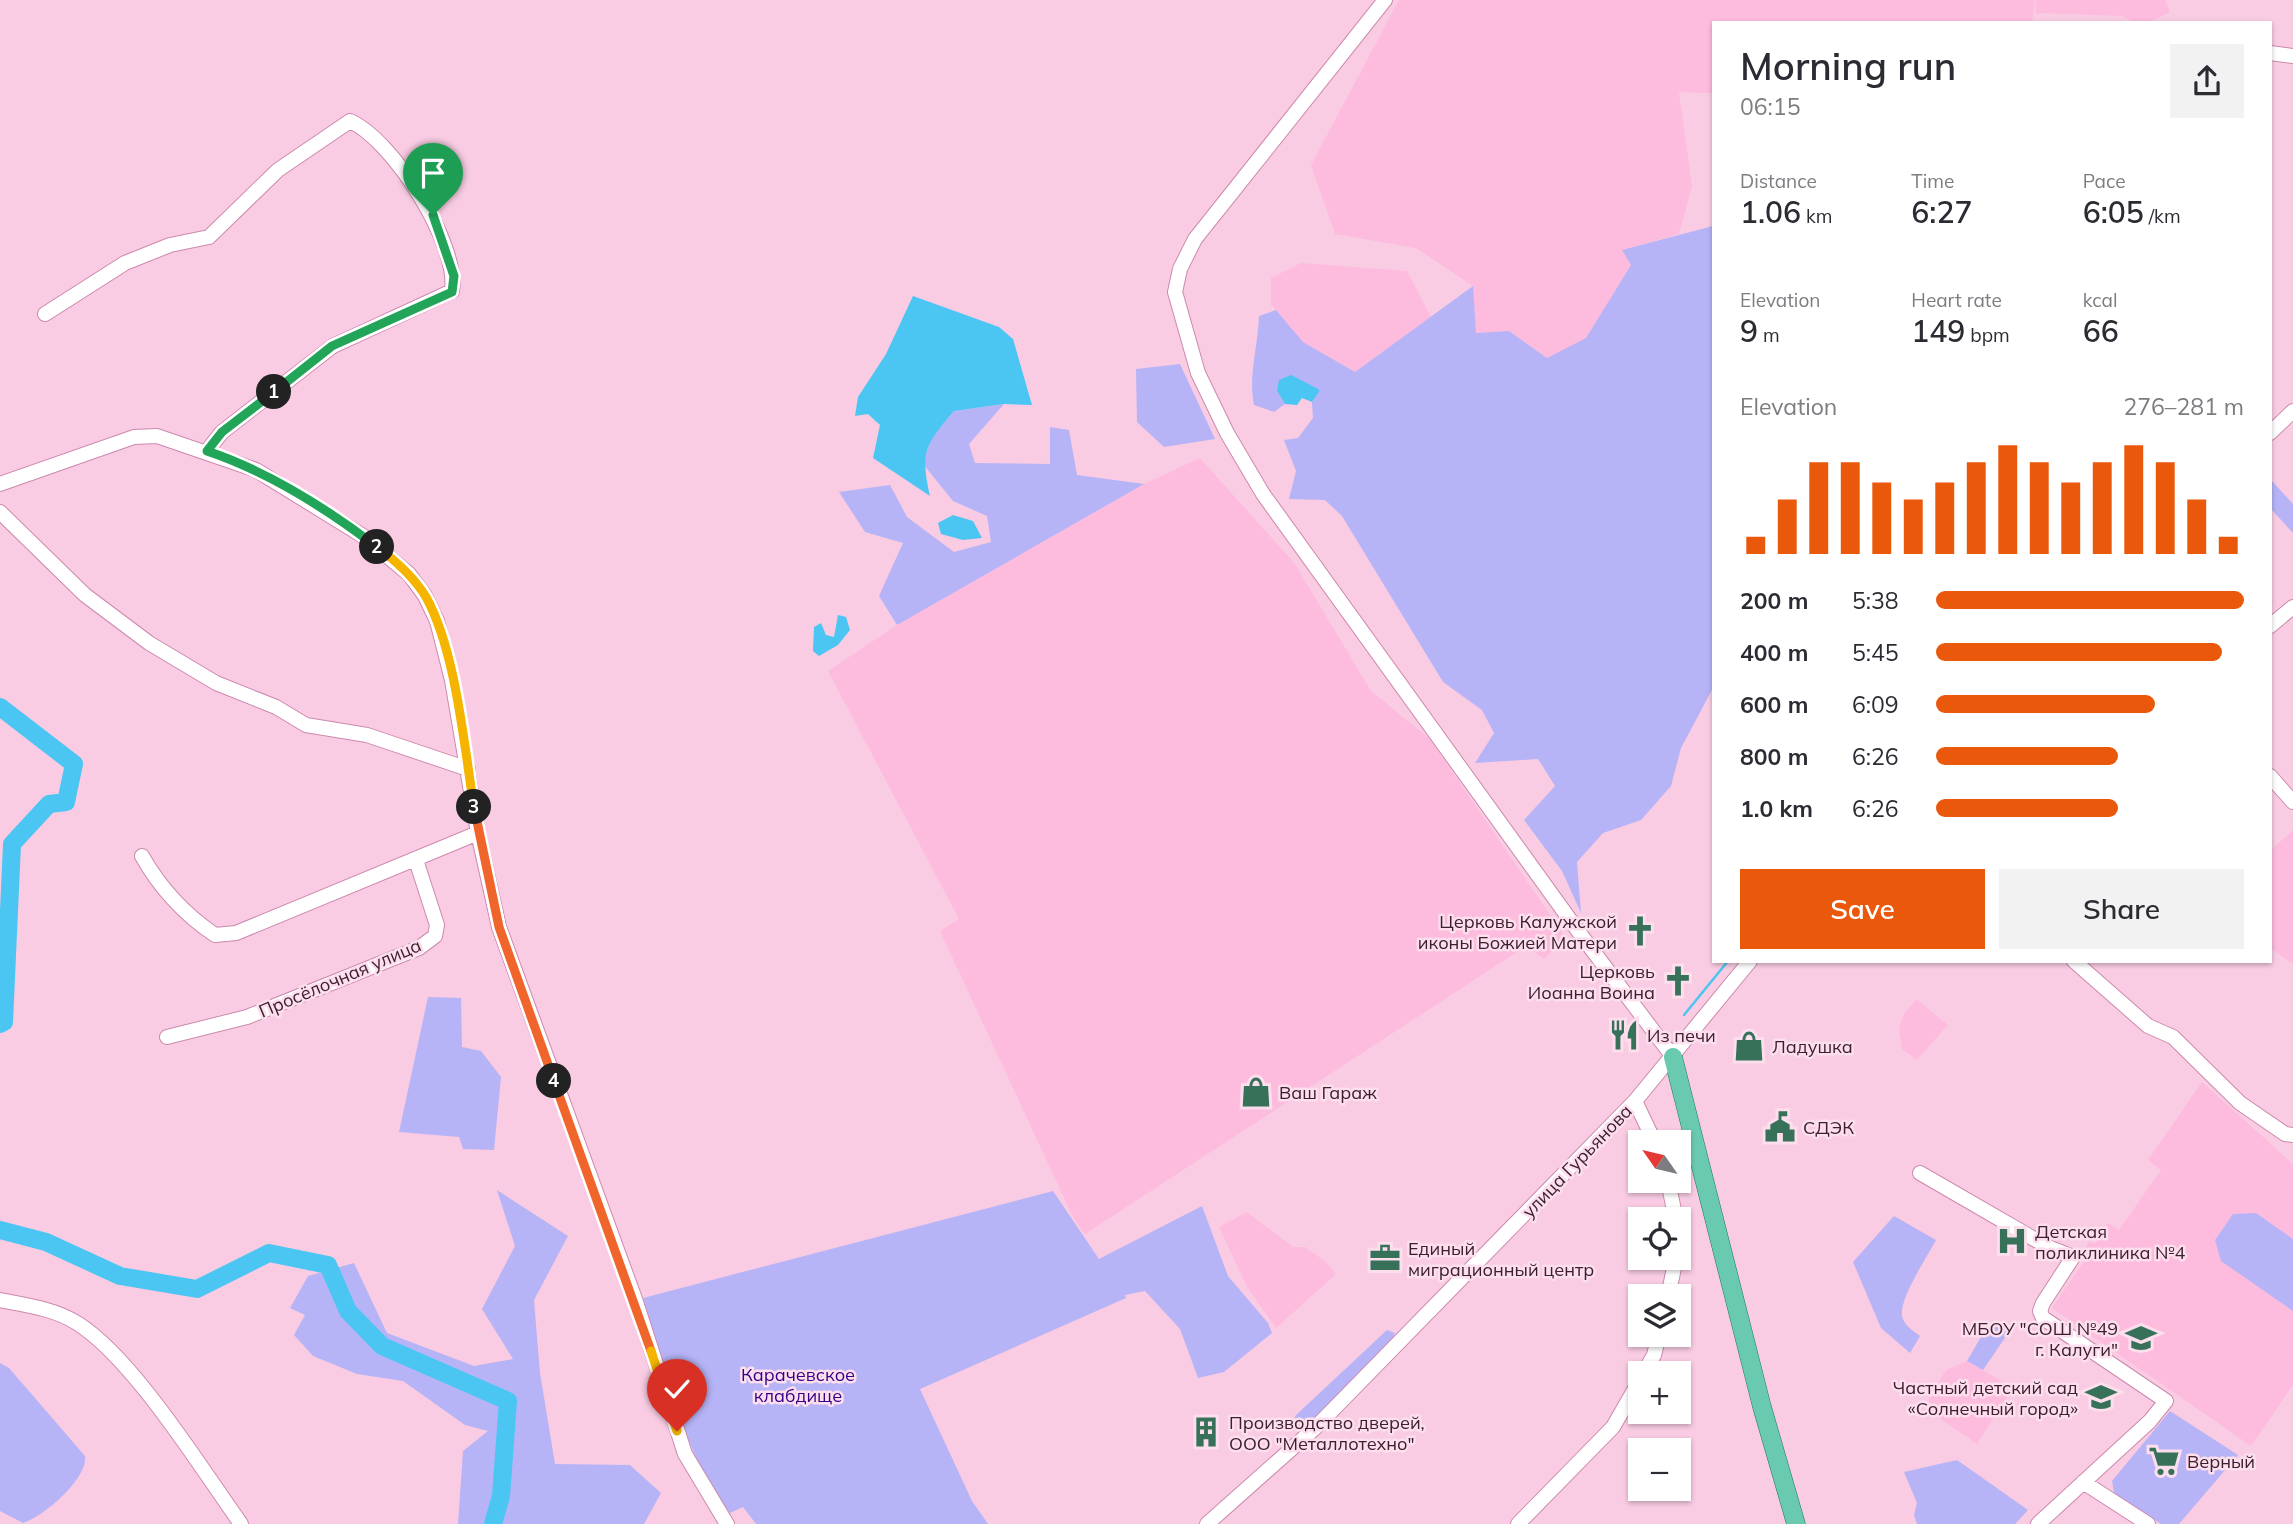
<!DOCTYPE html>
<meta charset="utf-8">
<style>
:root{--surface:#fff;--page:#f2f2f3;--text:#2b2b33;--muted:#7c7c81;--accent:#ea580c}
body{margin:0;font-family:Mulish,sans-serif;background:var(--page);color:var(--text);height:100vh;display:flex;flex-direction:column;font-size:26px;white-space:nowrap}
*{box-sizing:border-box;margin:0}
p{font-size:23px;color:var(--muted)}
.icon{flex:none;width:38px;height:38px;fill:none;stroke:currentColor;stroke-width:2;stroke-linecap:round;stroke-linejoin:round}
.map{position:relative;flex:1;overflow:hidden}
.sheet{position:absolute;left:1712px;top:21px;width:560px;height:942px;display:flex;flex-direction:column;background:var(--surface);border-radius:0px;box-shadow:0 2px 5px #0004}
.sheet>*{flex:none}
.needle{width:46px;rotate:304deg}
.tools{position:absolute;left:1628px;top:1130px;display:grid;gap:14px}
.tools a{display:grid;place-items:center;width:63px;height:63px;border-radius:0px;background:var(--surface);box-shadow:0 2px 5px #0004;font-size:35px}
.pin{position:absolute;display:grid;place-items:center;width:60px;height:60px;color:#fff;margin:-72px -30px;border-radius:50% 50% 50% 0;rotate:-45deg;box-shadow:0 0 7px #0007}
.pin .icon{rotate:45deg}
.km{position:absolute;width:35px;height:35px;margin:-18px;border-radius:50%;background:#222;color:#fff;font-size:19px;line-height:35px;text-align:center}
.round{display:grid;place-items:center;flex:none;width:74px;height:74px;border-radius:0px;background:var(--page)}
.head{display:flex;align-items:center;justify-content:space-between;height:119px;padding:0 28px}
h1{font-size:38px;font-weight:600;line-height:52px}
.metrics{display:grid;grid-template-columns:repeat(3,1fr);gap:10px;height:119px;padding:7px 28px}
.metrics div{display:grid;align-content:center}
.metrics b{font-size:30px;font-weight:600}
.metrics small{font-size:19px;font-weight:400}
.metrics p{font-size:19px}
.chart{height:196px;padding:14px 28px}
.chart p{display:flex;justify-content:space-between}
.chart svg{width:100%;height:126px;margin-top:7px;stroke:var(--accent);stroke-width:6}
.button{display:flex;gap:14px;margin-top:auto;padding:14px 28px}
.button a{flex:1;height:80px;border-radius:0px;background:var(--accent);color:#fff;font-size:28px;font-weight:600;line-height:80px;text-align:center}
.button a+a{background:var(--page);color:var(--text)}
ul{padding:0 28px;list-style:none;font-size:23px}
li{display:grid;grid-template-columns:112px 84px 1fr;align-items:center;height:52px}
li i{height:18px;border-radius:9px;background:var(--accent)}
.map>svg:first-child{display:block}
</style>
<div class="map">
<svg width="2293" height="1524" viewBox="0 0 2293 1524">
<rect width="100%" height="100%" fill="#f9cce3"/>
<path fill="#fdbcde" d="M 1399,0 L 2035,0 L 2032,23 L 1713,23 L 1713,93 L 1679,92 L 1692,186 L 1679,234 L 1623,250 L 1631,265 L 1586,339 L 1547,358 L 1509,331 L 1476,333 L 1473,286 L 1416,248 L 1335,234 L 1311,165 Z
M 2036,0 L 2165,0 L 2170,12 L 2148,23 L 2136,23 L 2122,16 L 2036,13 Z
M 1301,263 L 1407,271 L 1431,317 L 1355,372 L 1303,342 L 1271,304 L 1271,278 Z
M 1200,458 L 1295,564 L 1371,691 L 1430,739 L 1565,937 L 1544,959 L 1526,946 L 1085,1234 L 1073,1217 L 940,931 L 959,919 L 828,671 L 897,625 L 1144,484 Z
M 2293,830 L 2293,964 L 2270,948 L 2270,851 Z
M 1916,999 L 1948,1025 L 1917,1060 L 1902,1049 L 1899,1028 L 1904,1014 Z
M 2202,1082 L 2293,1164 L 2293,1385 L 2251,1446 L 2052,1308 L 2087,1257 L 2082,1253 L 2090,1241 L 2095,1244 L 2108,1223 L 2119,1230 L 2161,1170 L 2148,1160 Z
M 1247,1212 L 1293,1247 L 1305,1247 L 1326,1262 L 1336,1274 L 1276,1328 L 1247,1287 L 1219,1227 Z
M 1967,1361 L 2003,1382 L 2007,1397 L 1977,1444 L 1930,1412 L 1929,1398 L 1946,1370 Z"/>
<path fill="#b6b4f6" d="M 1713,226 L 1713,688 L 1681,748 L 1671,786 L 1641,820 L 1603,833 L 1577,862 L 1581,913 L 1562,871 L 1524,820 L 1555,786 L 1538,759 L 1475,763 L 1494,733 L 1482,710 L 1443,682 L 1342,516 L 1325,500 L 1289,499 L 1296,471 L 1284,440 L 1298,438 L 1313,418 L 1312,402 L 1320,389 L 1277,391 L 1285,404 L 1274,412 L 1254,405 C 1248,375 1258,347 1259,316 L 1276,310 L 1303,342 L 1355,372 L 1473,286 L 1476,333 L 1509,331 L 1547,358 L 1586,338 L 1631,265 L 1622,250 Z
M 1180,364 L 1215,439 L 1164,447 L 1137,422 L 1136,369 Z
M 1004,404 L 969,444 L 975,463 L 1050,464 L 1050,427 L 1069,430 L 1077,475 L 1144,484 L 897,625 L 879,596 L 903,543 L 865,532 L 839,492 L 890,485 L 907,517 L 954,552 L 991,542 L 987,516 L 953,501 L 923,464 L 931,438 L 954,411 Z
M 2272,481 L 2293,504 L 2293,533 L 2270,508 Z
M 428,997 L 461,998 L 462,1047 L 481,1051 L 501,1077 L 494,1150 L 463,1149 L 459,1137 L 399,1132 Z
M 497,1190 L 568,1236 L 534,1300 L 540,1373 L 555,1464 L 630,1465 L 661,1493 L 644,1524 L 458,1524 L 463,1451 L 488,1431 L 465,1425 L 403,1381 L 357,1374 L 313,1356 L 294,1335 L 305,1315 L 290,1308 L 308,1276 L 354,1263 L 387,1333 L 474,1366 L 513,1359 L 482,1309 L 515,1246 Z
M 1053,1191 L 1099,1259 L 1202,1206 L 1228,1276 L 1268,1323 L 1272,1333 L 1224,1372 L 1198,1378 L 1180,1329 L 1145,1291 L 1125,1295 L 1126,1298 L 920,1389 L 972,1501 L 988,1524 L 756,1524 L 743,1507 L 730,1513 L 704,1477 L 680,1419 L 643,1298 Z
M 2256,1213 L 2293,1239 L 2293,1311 L 2221,1261 L 2215,1240 L 2233,1214 Z
M 1894,1216 L 1936,1240 C 1927,1257 1899,1299 1902,1316 C 1904,1325 1913,1331 1920,1336 L 1910,1353 L 1881,1328 L 1853,1262 Z
M 1989,1323 L 2011,1329 L 1983,1370 L 1967,1361 Z
M 1387,1330 L 1395,1333 L 1391,1342 L 1309,1427 L 1297,1426 L 1295,1416 Z
M 0,1363 L 9,1368 L 85,1456 C 88,1479 43,1517 23,1523 L 0,1511 Z
M 2170,1411 L 2238,1455 L 2179,1524 L 2161,1524 L 2114,1493 L 2112,1481 Z
M 1957,1460 L 2028,1510 L 2015,1524 L 1917,1524 L 1914,1515 L 1917,1503 L 1904,1472 Z"/>
<path fill="#4bc5f2" d="M 913,296 L 999,327 L 1013,339 L 1032,405 L 1004,404 L 954,411 C 925,445 920,452 930,496 L 873,458 L 880,425 L 868,414 L 855,416 L 858,397 L 886,354 Z
M 1291,375 L 1320,390 L 1312,402 L 1302,398 L 1297,405 L 1285,404 L 1277,391 L 1279,380 Z
M 953,515 L 973,521 L 982,538 L 963,540 L 941,534 L 938,523 Z
M 838,615 L 846,617 L 850,630 L 838,645 L 819,656 L 813,651 L 814,627 L 821,623 L 826,635 L 834,637 Z"/>
<g fill="none" stroke-linecap="round" stroke-linejoin="round">
<path stroke="#4bc5f2" stroke-width="2.5" d="M 1684,1015 L 1728,961"/>
<path stroke="#4bc5f2" stroke-width="18" d="M 0,707 L 74,764 L 66,802 L 49,804 L 12,844 L 4,1022 L 0,1024
M 0,1230 L 46,1242 L 120,1276 L 197,1289 L 269,1253 L 328,1265 L 348,1311 L 382,1346 L 508,1401 L 501,1496 L 493,1524"/>
<g stroke="#cd88ae" stroke-width="16">
<path id="minor" d="M 1385,0 L 1195,239 L 1180,269 L 1175,292 L 1198,373 L 1227,433 L 1263,494 L 1581,935 L 1673,1057
M 2270,53 L 2293,56
M 45,314 L 125,263 L 170,245 L 209,237 L 278,170 L 350,121 C 393,140 459,244 452,291 L 333,346 L 222,432 L 207,451
M 2270,433 L 2293,411
M 0,484 L 134,437 L 157,436 L 256,470 L 363,536 L 409,574 L 425,596 L 437,621 L 452,680 L 478,833 L 499,927 L 635,1299 L 685,1454 L 727,1524
M 0,512 L 85,595 L 149,643 L 216,683 L 276,707 L 306,725 L 367,735 L 468,769
M 2270,626 L 2293,607
M 2270,776 L 2293,802
M 142,856 C 160,888 184,914 215,935 L 236,933 L 478,833
M 2074,961 L 2148,1026 L 2173,1037 L 2240,1103 L 2285,1134 L 2293,1135
M 167,1037 L 247,1017 L 419,948 L 435,936 L 437,925 L 416,860
M 1635,1101 L 1655,1143
M 1920,1173 L 2048,1247 L 2073,1257 L 2043,1303 L 2040,1311 L 2043,1318 L 2166,1401 L 2150,1421 L 2038,1524
M 1668,1181 L 1676,1220
M 1668,1297 L 1676,1258
M 0,1300 C 26,1305 55,1309 77,1323 C 133,1358 201,1468 241,1524
M 1643,1374 L 1654,1355 L 1659,1335
M 2083,1482 L 2148,1524
M 1207,1524 L 1315,1428 L 1635,1101 L 1750,961
M 1518,1524 L 1613,1427 L 1640,1380"/>
</g>
<g stroke="#197760" stroke-width="19">
<path id="major" d="M 1673,1057 L 1762,1407 L 1796,1524"/>
</g>
<use href="#minor" stroke="#fff" stroke-width="14"/>
<use href="#major" stroke="#6acaaf" stroke-width="18"/>
</g>
<g fill="none" stroke-linecap="round" stroke-linejoin="round">
<g stroke="#fff" stroke-width="14">
<path id="split-1" d="M 274,392 L 332,346 L 452,292 L 454,276 L 433,215"/>
</g>
<g stroke="#fff" stroke-width="14">
<path id="split-2" d="M 274,392 L 222,432 L 207,451 C 269,472 326,508 377,547"/>
</g>
<g stroke="#fff" stroke-width="14">
<path id="split-3" d="M 377,547 C 396,561 414,577 426,597 C 456,651 464,746 474,807"/>
</g>
<g stroke="#fff" stroke-width="14">
<path id="split-4" d="M 474,807 L 499,927 L 554,1081"/>
</g>
<g stroke="#fff" stroke-width="14">
<path id="split-5" d="M 554,1081 L 651,1351"/>
</g>
<g stroke="#fff" stroke-width="14">
<path id="split-6" d="M 651,1351 L 677,1431"/>
</g>
<use href="#split-1" stroke="#22a559" stroke-width="9"/>
<use href="#split-2" stroke="#22a559" stroke-width="9"/>
<use href="#split-3" stroke="#f5b400" stroke-width="9"/>
<use href="#split-4" stroke="#f0652b" stroke-width="9"/>
<use href="#split-5" stroke="#f0652b" stroke-width="9"/>
<use href="#split-6" stroke="#f5b400" stroke-width="9"/>
</g>
<defs>
<g id="church-bare" transform="scale(2.415)"><path d="M-1.2-6h2.4v3.5h3.3v2.4h-3.3V6h-2.4V-.1h-3.3v-2.4h3.3Z" fill="#37715a" stroke="#fcdeed" stroke-width="2.5" paint-order="stroke"/></g>
<g id="restaurant-bare" transform="scale(2.415)"><path d="M-5-6h1v4h1v-4h1v4h1v-4h1v5L-1.5 .5V6h-2V.5L-5-1ZM5-6V6H3V1.5H1.5Q1.5-4 5-6Z" fill="#37715a" stroke="#fcdeed" stroke-width="2.5" paint-order="stroke"/></g>
<g id="shop-bare" transform="scale(2.415)"><path d="M-5-2.5h2.3a2.7 3.5 0 0 1 5.4 0H5L5.5 6h-11ZM-1.5-2.5h3a1.5 2.3 0 0 0-3 0Z" fill="#37715a" stroke="#fcdeed" stroke-width="2.5" paint-order="stroke"/></g>
<g id="civic-bare" transform="scale(2.415)"><path d="M-.6-6.5H3V-4.5H.6V-3L4-1V1h2V6H-6V1h2V-1L-.6-3ZM-1.2 2.5V6h2.4V2.5Z" fill="#37715a" stroke="#fcdeed" stroke-width="2.5" paint-order="stroke"/></g>
<g id="hospital-bare" transform="scale(2.415)"><path d="M-5-5h3v3.5h4V-5h3V5h-3V1.5h-4V5h-3Z" fill="#37715a" stroke="#fcdeed" stroke-width="2.5" paint-order="stroke"/></g>
<g id="office-bare" transform="scale(2.415)"><path d="M-6-3h4V-5.5h4V-3h4V5H-6ZM-1-4.5V-3h2v-1.5ZM-6 0V1H6V0Z" fill="#37715a" stroke="#fcdeed" stroke-width="2.5" paint-order="stroke"/></g>
<g id="school-bare" transform="scale(2.415)"><path d="M0-5L7-2L0 1L-7-2ZM-4 1L0 2.5L4 1V4Q0 6-4 4Z" fill="#37715a" stroke="#fcdeed" stroke-width="2.5" paint-order="stroke"/></g>
<g id="building-bare" transform="scale(2.415)"><path d="M-4-6H4V6H1V3H-1V6H-4ZM-2.5-4.3h1.7v1.8h-1.7ZM.8-4.3h1.7v1.8H.8ZM-2.5-1h1.7V.8h-1.7ZM.8-1h1.7V.8H.8Z" fill="#37715a" stroke="#fcdeed" stroke-width="2.5" paint-order="stroke"/></g>
<g id="supermarket-bare" transform="scale(2.415)"><path d="M-6-5.5h2.5l.6 2H6L4.5 2H-2.5L-4.4-4H-6ZM-1.5 3.2a1.3 1.3 0 1 0 .1 0ZM3 3.2a1.3 1.3 0 1 0 .1 0Z" fill="#37715a" stroke="#fcdeed" stroke-width="2.5" paint-order="stroke"/></g>
</defs>
<g fill-rule="evenodd">
<use href="#church-bare" x="1640" y="931"/>
<use href="#church-bare" x="1678" y="981"/>
<use href="#restaurant-bare" x="1624" y="1035"/>
<use href="#shop-bare" x="1749" y="1046"/>
<use href="#shop-bare" x="1256" y="1092"/>
<use href="#civic-bare" x="1780" y="1127"/>
<use href="#hospital-bare" x="2012" y="1241"/>
<use href="#office-bare" x="1385" y="1258"/>
<use href="#school-bare" x="2141" y="1338"/>
<use href="#school-bare" x="2101" y="1397"/>
<use href="#building-bare" x="1206" y="1432"/>
<use href="#supermarket-bare" x="2164" y="1461"/>
</g>
<g text-anchor="middle" dominant-baseline="central" stroke-width="5" stroke-linejoin="round" paint-order="stroke">
<g font-size="18" fill="#3c2030" stroke="#fcdeed" text-anchor="start">
<text x="1617" y="921" text-anchor="end">Церковь Калужской<tspan x="1617" dy="21">иконы Божией Матери</tspan></text>
<text x="1655" y="971" text-anchor="end">Церковь<tspan x="1655" dy="21">Иоанна Воина</tspan></text>
<text x="1647" y="1035">Из печи</text>
<text x="1772" y="1046">Ладушка</text>
<text x="1279" y="1092">Ваш Гараж</text>
<text x="1803" y="1127">СДЭК</text>
<text x="2035" y="1231">Детская<tspan x="2035" dy="21">поликлиника №4</tspan></text>
<text x="1408" y="1248">Единый<tspan x="1408" dy="21">миграционный центр</tspan></text>
<text x="2118" y="1328" text-anchor="end">МБОУ "СОШ №49<tspan x="2118" dy="21">г. Калуги"</tspan></text>
<text x="2078" y="1387" text-anchor="end">Частный детский сад<tspan x="2078" dy="21">«Солнечный город»</tspan></text>
<text x="1229" y="1422">Производство дверей,<tspan x="1229" dy="21">ООО "Металлотехно"</tspan></text>
<text x="2187" y="1461">Верный</text>
</g>
<g font-size="18" fill="#3c2030" stroke="#fcdeed">
<text transform="translate(340 978) rotate(-23)">Просёлочная улица</text>
<text transform="translate(1577 1161) rotate(-46)">улица Гурьянова</text>
</g>
<g font-size="18" fill="#340189" stroke="#fcdeed">
<text x="798" y="1374">Карачевское<tspan x="798" dy="21">клабдище</tspan></text>
</g>
</g>
</svg>
<div class="tools">
<a><svg class="needle" viewBox="-14 -14 28 28"><path d="M0-13l5 13h-10z" fill="#e53935"/><path d="M0 13l5-13h-10z" fill="#7c7c81"/></svg></a>
<a><svg class="icon" aria-label="locate" viewBox="0 0 24 24"><circle cx="12" cy="12" r="6"/><path d="M12 2v4M12 18v4M2 12h4M18 12h4"/></svg></a>
<a><svg class="icon" aria-label="layers" viewBox="0 0 24 24"><path d="M12 4l9 5-9 5-9-5zM3 14l9 5 9-5"/></svg></a>
<a>+</a>
<a>−</a>
</div>
<div class="pin" style="left:433px;top:215px;background:#1e9e55"><svg class="icon" aria-label="arrive" viewBox="0 0 24 24"><path d="M6 21V4h12l-3 4 3 4H6"/></svg></div>
<div class="pin" style="left:677px;top:1431px;background:#d93025"><svg class="icon" aria-label="check" viewBox="0 0 24 24"><path d="M5 12l5 5 9-10"/></svg></div>
<b class="km" style="left:274px;top:392px">1</b>
<b class="km" style="left:377px;top:547px">2</b>
<b class="km" style="left:474px;top:807px">3</b>
<b class="km" style="left:554px;top:1081px">4</b>
<section class="sheet">
<div class="head"><div><h1>Morning run</h1><p>06:15</p></div><a class="round"><svg class="icon" aria-label="share" viewBox="0 0 24 24"><path d="M12 15V3M7 8l5-5 5 5M5 13v7h14v-7"/></svg></a></div>
<div class="metrics">
<div><p>Distance</p><b>1.06<small> km</small></b></div>
<div><p>Time</p><b>6:27</b></div>
<div><p>Pace</p><b>6:05<small> /km</small></b></div>
</div>
<div class="metrics">
<div><p>Elevation</p><b>9<small> m</small></b></div>
<div><p>Heart rate</p><b>149<small> bpm</small></b></div>
<div><p>kcal</p><b>66</b></div>
</div>
<div class="chart"><p><span>Elevation</span>276–281 m</p>
<svg viewBox="0 0 160 44" preserveAspectRatio="none"><path d="M5 44V38M15 44V25M25 44V12M35 44V12M45 44V19M55 44V25M65 44V19M75 44V12M85 44V6M95 44V12M105 44V19M115 44V12M125 44V6M135 44V12M145 44V25M155 44V38"/></svg>
</div>
<ul>
<li><b>200 m</b>5:38<i style="width:100%"></i></li>
<li><b>400 m</b>5:45<i style="width:93%"></i></li>
<li><b>600 m</b>6:09<i style="width:71%"></i></li>
<li><b>800 m</b>6:26<i style="width:59%"></i></li>
<li><b>1.0 km</b>6:26<i style="width:59%"></i></li>
</ul>
<div class="button"><a>Save</a><a>Share</a></div>
</section>
</div>
